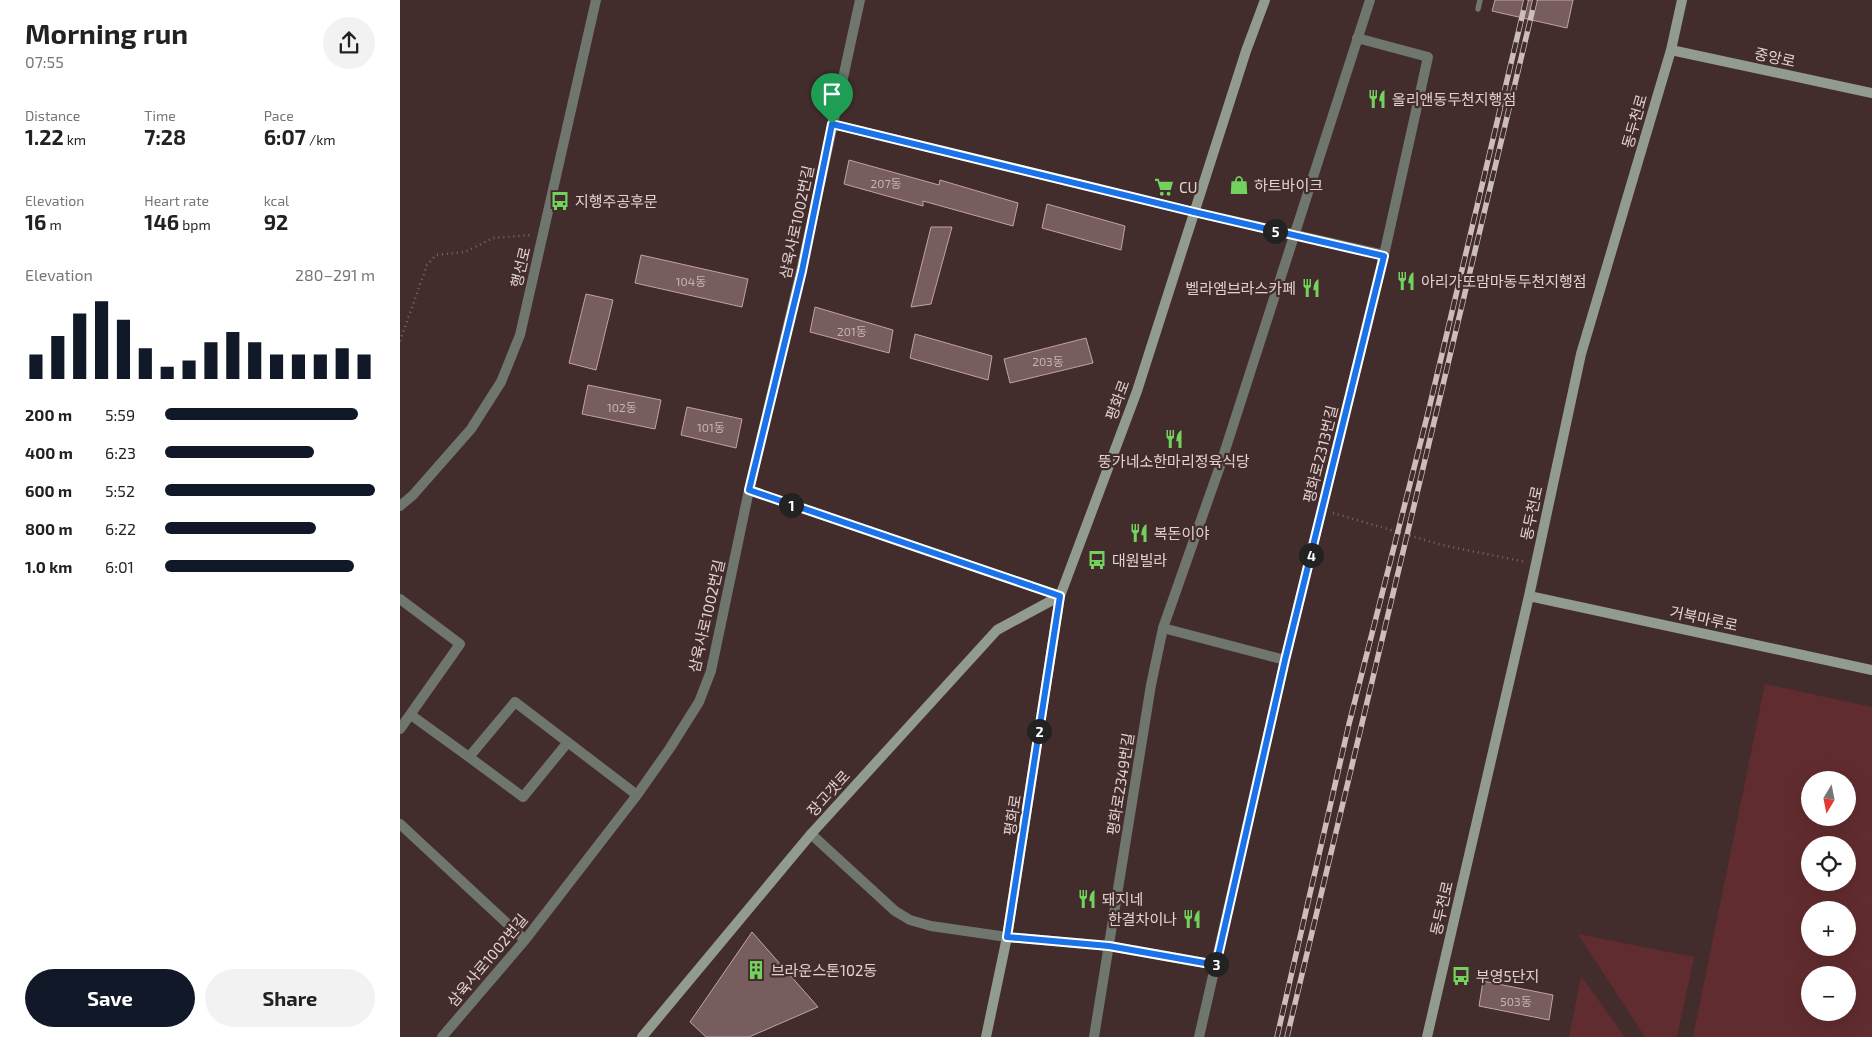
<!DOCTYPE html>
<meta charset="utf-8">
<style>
:root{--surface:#fff;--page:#f2f2f2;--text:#222;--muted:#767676;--accent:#111827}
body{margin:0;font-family:"Exo 2","Noto Sans KR",sans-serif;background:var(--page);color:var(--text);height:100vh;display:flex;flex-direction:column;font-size:19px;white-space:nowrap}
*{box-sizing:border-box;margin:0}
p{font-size:16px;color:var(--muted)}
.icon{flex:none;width:28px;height:28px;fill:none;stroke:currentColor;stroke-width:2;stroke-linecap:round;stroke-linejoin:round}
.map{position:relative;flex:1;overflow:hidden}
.panel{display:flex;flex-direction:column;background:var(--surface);width:400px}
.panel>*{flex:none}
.needle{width:32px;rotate:190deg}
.tools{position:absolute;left:1401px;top:771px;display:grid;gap:10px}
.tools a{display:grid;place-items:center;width:55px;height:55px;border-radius:50%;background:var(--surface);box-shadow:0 5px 20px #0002;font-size:25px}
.pin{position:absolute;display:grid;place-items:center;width:42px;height:42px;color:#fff;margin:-51px -21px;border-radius:50% 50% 50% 0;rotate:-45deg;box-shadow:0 0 5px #0007}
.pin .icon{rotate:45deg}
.km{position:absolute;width:25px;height:25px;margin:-12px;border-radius:50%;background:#222;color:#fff;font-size:14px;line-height:25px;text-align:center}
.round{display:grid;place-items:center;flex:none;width:52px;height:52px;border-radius:26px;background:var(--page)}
.overview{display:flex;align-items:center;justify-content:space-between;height:85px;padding:0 25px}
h1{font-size:28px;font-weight:700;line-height:38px}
.metrics{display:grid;grid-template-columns:repeat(3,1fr);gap:8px;height:85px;padding:5px 25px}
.metrics div{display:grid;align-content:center}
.metrics b{font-size:21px;font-weight:700}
.metrics small{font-size:14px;font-weight:400}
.metrics p{font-size:14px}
.chart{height:140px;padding:10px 25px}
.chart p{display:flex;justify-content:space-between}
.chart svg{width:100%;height:90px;margin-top:5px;stroke:var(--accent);stroke-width:6}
.primary-button{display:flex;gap:10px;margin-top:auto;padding:10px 25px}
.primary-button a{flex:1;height:58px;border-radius:30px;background:var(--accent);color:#fff;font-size:20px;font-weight:700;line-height:58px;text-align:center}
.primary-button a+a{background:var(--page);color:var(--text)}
ul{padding:0 25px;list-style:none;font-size:16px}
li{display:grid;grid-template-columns:80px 60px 1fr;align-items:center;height:38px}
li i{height:12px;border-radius:6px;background:var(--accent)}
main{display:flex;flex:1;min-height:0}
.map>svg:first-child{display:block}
</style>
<main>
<section class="panel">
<div class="overview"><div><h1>Morning run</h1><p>07:55</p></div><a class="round"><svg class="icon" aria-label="share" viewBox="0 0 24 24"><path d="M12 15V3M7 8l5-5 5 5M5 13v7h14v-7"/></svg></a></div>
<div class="metrics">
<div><p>Distance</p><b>1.22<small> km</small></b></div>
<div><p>Time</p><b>7:28</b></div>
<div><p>Pace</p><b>6:07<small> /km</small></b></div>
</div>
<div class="metrics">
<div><p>Elevation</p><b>16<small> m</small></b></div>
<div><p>Heart rate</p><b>146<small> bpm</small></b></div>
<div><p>kcal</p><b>92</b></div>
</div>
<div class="chart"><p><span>Elevation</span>280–291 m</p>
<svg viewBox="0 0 160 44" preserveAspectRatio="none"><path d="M5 44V32M15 44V23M25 44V12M35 44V6M45 44V15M55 44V29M65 44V38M75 44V35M85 44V26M95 44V21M105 44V26M115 44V32M125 44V32M135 44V32M145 44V29M155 44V32"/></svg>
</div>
<ul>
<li><b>200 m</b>5:59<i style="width:92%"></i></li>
<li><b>400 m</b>6:23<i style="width:71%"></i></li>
<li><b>600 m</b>5:52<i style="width:100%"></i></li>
<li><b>800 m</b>6:22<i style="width:72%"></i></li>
<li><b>1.0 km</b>6:01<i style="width:90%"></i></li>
</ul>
<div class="primary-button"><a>Save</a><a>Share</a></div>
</section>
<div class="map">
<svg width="1472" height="1037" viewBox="0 0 1472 1037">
<rect width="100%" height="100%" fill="#432c2c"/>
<path fill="#612c2f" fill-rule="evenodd" d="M 1365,684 L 1472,707 L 1472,1037 L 1293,1037 ZM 1410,780 L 1448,780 L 1448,818 L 1410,818 ZM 1410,845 L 1448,845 L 1448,882 L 1410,882 ZM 1410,910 L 1448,910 L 1448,948 L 1410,948 ZM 1410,975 L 1448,975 L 1448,1012 L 1410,1012 Z
M 1178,934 L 1294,957 L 1277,1037 L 1245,1037 Z
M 1181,976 L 1225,1037 L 1169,1037 Z"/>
<path fill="#785d5e" stroke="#c1a3a3" d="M 1095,0 L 1173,0 L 1167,28 L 1092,11 Z
M 449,160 L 539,185 L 540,180 L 618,203 L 613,226 L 523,201 L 523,206 L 444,184 Z
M 647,204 L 725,226 L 721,250 L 642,228 Z
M 531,227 L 552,227 L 531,304 L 511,307 Z
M 241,255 L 348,279 L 342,307 L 235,283 Z
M 186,294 L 213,300 L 196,370 L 169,363 Z
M 415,307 L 493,330 L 489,353 L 410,332 Z
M 515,334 L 592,356 L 588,380 L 510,358 Z
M 686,338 L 693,363 L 610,383 L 604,359 Z
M 188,385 L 261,400 L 255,429 L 182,414 Z
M 287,407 L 342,419 L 336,448 L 281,435 Z
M 352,932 L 418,1007 L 349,1037 L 306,1037 L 290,1022 Z
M 1083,981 L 1153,995 L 1149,1020 L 1079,1006 Z"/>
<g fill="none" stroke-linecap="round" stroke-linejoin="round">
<path stroke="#7c6867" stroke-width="2.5" stroke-dasharray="1 4" stroke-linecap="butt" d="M 0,341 L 27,265 L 36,255 L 65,252 L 93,238 L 132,235
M 933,513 L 1042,545 L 1126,562"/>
<path stroke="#6f766e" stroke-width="5.5" d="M 1078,9 L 1080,0"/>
<path stroke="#6f766e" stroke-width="10" d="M 432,124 L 794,212 L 984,255
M 349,490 L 660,596
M 0,506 L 13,495 L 71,429 L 101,382 L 120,335 L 196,0
M 0,599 L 60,644 L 0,729
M 763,628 L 885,660
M 11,715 L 69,757 L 115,702 L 237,795
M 69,757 L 123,797 L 168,742
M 0,824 L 125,940
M 411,834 L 495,911 L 510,920 L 531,926 L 607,937 L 709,946 L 816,965
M 42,1037 L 125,940 L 237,795 L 270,748 L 299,702 L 311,671 L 349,490 L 401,271 L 460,0
M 694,1037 L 751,685 L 763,628 L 820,466 L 970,0
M 799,1037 L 885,660 L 984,255 L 1028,57 L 957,38"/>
<path stroke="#919c8e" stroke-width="10" d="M 1271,50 L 1472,93
M 1129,596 L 1472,670
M 242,1037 L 411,834 L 597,630 L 660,596
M 586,1037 L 607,937 L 660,596 L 737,391 L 846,51 L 865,0
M 1027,1037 L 1129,596 L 1181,354 L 1271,50 L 1282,0"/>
<g stroke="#ccbcbb" stroke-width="5.5">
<path id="rail" d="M 877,1037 L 949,724 L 1028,413 L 1126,0
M 887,1037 L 1135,0"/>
</g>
<use href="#rail" stroke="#432c2c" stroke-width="4" stroke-dasharray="11" stroke-linecap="butt"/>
</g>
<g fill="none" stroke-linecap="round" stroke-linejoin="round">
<g stroke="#fff" stroke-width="10">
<path id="route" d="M 432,124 L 794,212 L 984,256 L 885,660 L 816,965 L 709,946 L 607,937 L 660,596 L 349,490 L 402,271 Z"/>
</g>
<use href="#route" stroke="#1a73e8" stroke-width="6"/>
</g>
<defs>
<g id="restaurant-bare" transform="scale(1.5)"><path d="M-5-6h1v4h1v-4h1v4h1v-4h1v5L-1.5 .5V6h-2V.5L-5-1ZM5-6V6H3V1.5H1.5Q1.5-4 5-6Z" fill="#72d25d" stroke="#432c2c" stroke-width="2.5" paint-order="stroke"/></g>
<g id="shop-bare" transform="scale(1.5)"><path d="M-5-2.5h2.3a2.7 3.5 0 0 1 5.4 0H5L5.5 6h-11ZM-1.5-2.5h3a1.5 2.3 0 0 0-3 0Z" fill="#72d25d" stroke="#432c2c" stroke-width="2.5" paint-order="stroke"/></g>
<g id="supermarket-bare" transform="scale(1.5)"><path d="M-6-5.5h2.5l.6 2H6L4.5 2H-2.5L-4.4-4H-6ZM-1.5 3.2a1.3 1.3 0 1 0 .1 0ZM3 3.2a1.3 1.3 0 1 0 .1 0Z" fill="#72d25d" stroke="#432c2c" stroke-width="2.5" paint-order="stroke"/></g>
<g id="bus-bare" transform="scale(1.5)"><path d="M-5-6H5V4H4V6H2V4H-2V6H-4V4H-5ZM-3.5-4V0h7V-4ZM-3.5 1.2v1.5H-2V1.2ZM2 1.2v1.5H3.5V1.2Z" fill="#72d25d" stroke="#432c2c" stroke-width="2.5" paint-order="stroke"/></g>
<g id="building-bare" transform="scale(1.5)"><path d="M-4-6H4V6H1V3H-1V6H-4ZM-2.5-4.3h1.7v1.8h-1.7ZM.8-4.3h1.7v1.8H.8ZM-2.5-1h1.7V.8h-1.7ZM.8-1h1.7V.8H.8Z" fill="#72d25d" stroke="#432c2c" stroke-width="2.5" paint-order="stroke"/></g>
</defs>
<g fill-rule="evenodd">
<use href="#restaurant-bare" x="977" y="99"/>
<use href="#shop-bare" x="839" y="185"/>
<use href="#supermarket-bare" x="764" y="187"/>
<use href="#bus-bare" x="160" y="201"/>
<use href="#restaurant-bare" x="1006" y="281"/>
<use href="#restaurant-bare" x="911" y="288"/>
<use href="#restaurant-bare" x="774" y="439"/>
<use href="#restaurant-bare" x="739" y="533"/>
<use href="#bus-bare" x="697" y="560"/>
<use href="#restaurant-bare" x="687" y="899"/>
<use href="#restaurant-bare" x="792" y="919"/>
<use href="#building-bare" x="356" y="970"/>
<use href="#bus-bare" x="1061" y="976"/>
</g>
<g text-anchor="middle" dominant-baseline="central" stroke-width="4.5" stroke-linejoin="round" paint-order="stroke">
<g font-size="12" fill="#c7b5b4">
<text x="486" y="183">207동</text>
<text x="291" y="281">104동</text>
<text x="452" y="331">201동</text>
<text x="648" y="361">203동</text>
<text x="222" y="407">102동</text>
<text x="311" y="427">101동</text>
<text x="1116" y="1001">503동</text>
</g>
<g font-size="15" fill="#e1d2d1" stroke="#432c2c">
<text transform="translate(1375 57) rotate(12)">중앙로</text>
<text transform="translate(1234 121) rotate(-74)">동두천로</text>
<text transform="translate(396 222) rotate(-78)">삼육사로1002번길</text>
<text transform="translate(120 267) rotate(-77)">행선로</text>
<text transform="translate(717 400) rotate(-70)">평화로</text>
<text transform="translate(920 454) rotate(-76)">평화로2313번길</text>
<text transform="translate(1131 513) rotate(-78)">동두천로</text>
<text transform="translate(306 616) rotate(-77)">삼육사로1002번길</text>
<text transform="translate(1304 618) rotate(12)">거북마루로</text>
<text transform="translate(720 784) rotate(-81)">평화로2349번길</text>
<text transform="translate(428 793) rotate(-48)">장고갯로</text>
<text transform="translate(612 815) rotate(-81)">평화로</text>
<text transform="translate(1041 908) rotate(-77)">동두천로</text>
<text transform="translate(87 960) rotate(-50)">삼육사로1002번길</text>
</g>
<g font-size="15" fill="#e1d2d1" stroke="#432c2c" text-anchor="start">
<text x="992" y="99">올리앤동두천지행점</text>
<text x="854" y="185">하트바이크</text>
<text x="779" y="187">CU</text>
<text x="175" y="201">지행주공후문</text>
<text x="1021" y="281">아리가또맘마동두천지행점</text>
<text x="896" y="288" text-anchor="end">벨라엠브라스카페</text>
<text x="774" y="461" text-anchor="middle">뚱가네소한마리정육식당</text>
<text x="754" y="533">복돈이야</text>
<text x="712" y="560">대원빌라</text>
<text x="702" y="899">돼지네</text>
<text x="777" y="919" text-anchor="end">한결차이나</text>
<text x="371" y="970">브라운스톤102동</text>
<text x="1076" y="976">부영5단지</text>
</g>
</g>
</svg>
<div class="tools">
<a><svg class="needle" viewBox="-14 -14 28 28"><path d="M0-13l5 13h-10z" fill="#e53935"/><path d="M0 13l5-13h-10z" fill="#767676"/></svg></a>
<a><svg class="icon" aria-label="locate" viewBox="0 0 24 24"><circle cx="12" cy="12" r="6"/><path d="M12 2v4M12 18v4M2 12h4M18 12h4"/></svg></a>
<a>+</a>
<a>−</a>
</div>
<div class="pin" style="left:432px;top:124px;background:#1e9e55"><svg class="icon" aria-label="arrive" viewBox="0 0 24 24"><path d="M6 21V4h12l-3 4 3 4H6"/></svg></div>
<b class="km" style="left:391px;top:505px">1</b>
<b class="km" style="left:639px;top:731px">2</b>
<b class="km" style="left:816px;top:964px">3</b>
<b class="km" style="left:911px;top:555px">4</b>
<b class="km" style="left:875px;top:231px">5</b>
</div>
</main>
